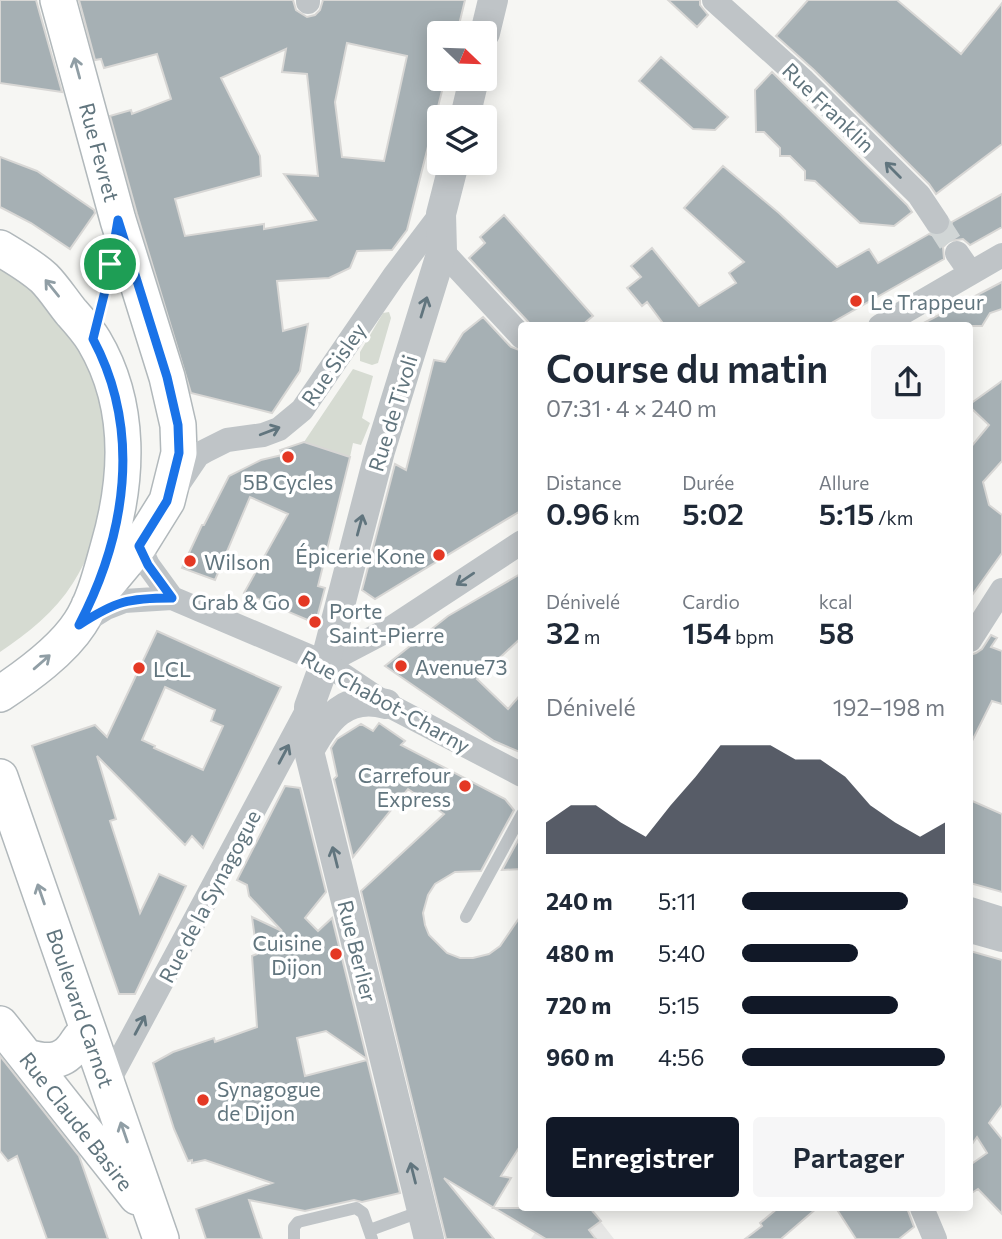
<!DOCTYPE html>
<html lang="fr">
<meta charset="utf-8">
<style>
:root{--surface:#fff;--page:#f6f6f7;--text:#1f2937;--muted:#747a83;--accent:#111827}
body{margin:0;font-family:Commissioner,sans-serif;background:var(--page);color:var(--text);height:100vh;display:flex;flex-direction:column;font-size:26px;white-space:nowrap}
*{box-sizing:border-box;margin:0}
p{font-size:23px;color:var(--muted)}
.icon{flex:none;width:38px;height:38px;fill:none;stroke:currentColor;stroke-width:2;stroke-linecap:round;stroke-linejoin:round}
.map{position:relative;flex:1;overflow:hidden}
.sheet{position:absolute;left:518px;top:322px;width:455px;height:889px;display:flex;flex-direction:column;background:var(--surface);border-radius:7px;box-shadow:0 4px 18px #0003}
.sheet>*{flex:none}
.needle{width:46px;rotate:113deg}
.buttons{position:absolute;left:427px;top:21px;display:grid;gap:14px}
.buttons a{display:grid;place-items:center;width:70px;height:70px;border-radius:7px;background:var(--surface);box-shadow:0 4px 18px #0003;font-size:35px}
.pin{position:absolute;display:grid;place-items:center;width:60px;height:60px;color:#fff;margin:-30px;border:4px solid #fff;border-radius:50%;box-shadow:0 2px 7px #0007}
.round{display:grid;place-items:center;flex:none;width:74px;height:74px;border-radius:7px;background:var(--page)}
.headline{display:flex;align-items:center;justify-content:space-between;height:119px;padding:0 28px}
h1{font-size:38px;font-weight:600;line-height:52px}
.metrics{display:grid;grid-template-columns:repeat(3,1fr);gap:10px;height:119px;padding:7px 28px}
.metrics div{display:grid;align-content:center}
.metrics b{font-size:30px;font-weight:600}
.metrics small{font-size:19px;font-weight:400}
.metrics p{font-size:19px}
.chart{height:196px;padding:14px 28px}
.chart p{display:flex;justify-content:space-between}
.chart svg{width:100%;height:126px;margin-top:7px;fill:var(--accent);opacity:.7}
.action{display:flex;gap:14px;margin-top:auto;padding:14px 28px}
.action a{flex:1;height:80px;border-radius:7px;background:var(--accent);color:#fff;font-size:28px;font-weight:600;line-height:80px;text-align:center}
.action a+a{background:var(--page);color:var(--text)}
ul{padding:0 28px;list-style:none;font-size:23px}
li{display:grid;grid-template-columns:112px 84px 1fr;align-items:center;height:52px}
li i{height:18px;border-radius:9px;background:var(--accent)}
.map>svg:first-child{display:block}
</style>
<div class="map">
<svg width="1002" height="1239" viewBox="0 0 1002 1239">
<rect width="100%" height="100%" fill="#f6f6f3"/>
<path fill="#e7e7e6" d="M 570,1208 L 590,1208 L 614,1239 L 531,1239 L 535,1233 L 543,1231 Z"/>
<path fill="#d6dbd2" d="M 0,264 C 109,334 142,472 73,583 C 55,612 28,633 0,652 Z
M 389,312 L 391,318 L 378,363 L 372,365 L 360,361 L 360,352 L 383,313 Z
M 353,369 L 373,376 L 362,418 L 370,423 L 361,445 L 353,443 L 350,457 L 304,442 Z"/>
<path fill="#a6b0b4" stroke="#d8d7d5" stroke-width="2" fill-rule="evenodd" d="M 0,0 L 36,0 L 62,92 L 0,83 Z
M 79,0 L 293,0 L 296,10 L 307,17 L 315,15 L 320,10 L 323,0 L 465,0 L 457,33 L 439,33 L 439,79 L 445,79 L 407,230 L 392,250 L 357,251 L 350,268 L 329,278 L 277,281 L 283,331 L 308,324 L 300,371 L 272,413 L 191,393 L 137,214 L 110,116 L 131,110 L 132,114 L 171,99 L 157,54 L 104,68 L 101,59 L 95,60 ZM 347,43 L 407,56 L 384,161 L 342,157 L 335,102 ZM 286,49 L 282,72 L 307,74 L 318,176 L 284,174 L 316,220 L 264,229 L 264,224 L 185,236 L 175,199 L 261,176 L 260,156 L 221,78 Z
M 668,0 L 700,0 L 700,5 L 708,15 L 697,27 Z
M 808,0 L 897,0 L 961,54 L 1002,3 L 1002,144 L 936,194 L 929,184 L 814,70 L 776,36 Z
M 661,57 L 728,117 L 715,130 L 693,129 L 639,81 Z
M 772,72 L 907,205 L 912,212 L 894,226 L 860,223 L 815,181 L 805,180 L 805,171 L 790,156 L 780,156 L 780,148 L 764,132 L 756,132 L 755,90 Z
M 0,157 L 37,171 L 94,210 L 95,213 L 70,249 L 31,223 L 0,207 Z
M 723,166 L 779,213 L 837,267 L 869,249 L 878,263 L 929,234 L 937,237 L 945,235 L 950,229 L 952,222 L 1002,194 L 1002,227 L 970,245 L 963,239 L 949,241 L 943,247 L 944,259 L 826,326 L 665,326 L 647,302 L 642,306 L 627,288 L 641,277 L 631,266 L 652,248 L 699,306 L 736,283 L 729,273 L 744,262 L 684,208 Z
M 504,215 L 593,316 L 581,326 L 532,326 L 469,258 L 485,243 L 480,237 Z
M 1002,282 L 1002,309 L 990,313 L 982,326 L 918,326 Z
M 483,317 L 511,347 L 522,351 L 522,510 L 375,599 L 362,590 L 395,464 L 406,470 L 434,360 L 445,362 L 463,333 Z
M 1002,381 L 1002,461 L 983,482 L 989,505 L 1002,515 L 1002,553 L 970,598 L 970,448 L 989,425 L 970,407 L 970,404 Z
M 304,442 L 350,457 L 318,586 L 325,588 L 317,618 L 312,615 L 310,621 L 244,593 L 288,514 L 250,497 L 215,580 L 182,568 L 202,525 L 204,525 L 229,476 L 261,460 L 282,455 L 280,450 Z
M 522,573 L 522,637 L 477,679 L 508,709 L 522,693 L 522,753 L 494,741 L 385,666 L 448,616 Z
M 157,631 L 281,687 L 203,848 L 192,836 L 185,845 L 97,756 L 116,819 L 110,821 L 140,913 L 159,874 L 186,886 L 135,994 L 119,994 L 32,746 L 95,725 L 107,737 ZM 165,687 L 215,710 L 211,721 L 223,726 L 203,770 L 154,748 L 155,746 L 142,740 Z
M 991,635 L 997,638 L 991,647 L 1002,651 L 1002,704 L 992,701 L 970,745 L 970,655 L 976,653 L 982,649 Z
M 379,723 L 405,741 L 401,745 L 505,799 L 514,810 L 481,871 L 455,872 L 435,884 L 428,895 L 423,913 L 425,925 L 429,935 L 447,953 L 460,958 L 473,958 L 489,954 L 500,946 L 522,914 L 522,1143 L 501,1176 L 511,1178 L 493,1208 L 590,1208 L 601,1221 L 589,1230 L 596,1239 L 546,1239 L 444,1178 L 494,1239 L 446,1239 L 361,891 L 444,814 L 408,789 L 353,857 L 334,779 L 337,776 L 331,748 L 337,739 L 361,724 L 373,731 Z
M 285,786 L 300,788 L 326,892 L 305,918 L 318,931 L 332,918 L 367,1059 L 326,1031 L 297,1038 L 305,1076 L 367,1060 L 400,1193 L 362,1202 L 354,1200 L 305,1211 L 249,1200 L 262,1239 L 206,1239 L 196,1209 L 272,1183 L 205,1160 L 192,1163 L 192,1160 L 188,1161 L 174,1129 L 153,1063 L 173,1052 L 214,1038 L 215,1042 L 257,1027 L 252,956 L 257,954 L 252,917 L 282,931 L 249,896 L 247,885 L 237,880 Z
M 970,800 L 1002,814 L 1002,892 L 970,883 Z
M 522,833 L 522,869 L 502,870 Z
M 970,951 L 1002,960 L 1002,1105 L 989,1123 L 1002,1139 L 1002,1214 L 978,1189 L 970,1194 L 970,1165 L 987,1153 L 977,1137 L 970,1147 Z
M 0,1056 L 79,1156 L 108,1239 L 47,1239 L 17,1156 L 8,1161 L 0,1151 Z
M 778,1208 L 817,1208 L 781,1239 L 745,1239 L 762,1226 L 760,1223 Z
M 836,1208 L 907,1208 L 914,1227 L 899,1239 L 856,1239 Z"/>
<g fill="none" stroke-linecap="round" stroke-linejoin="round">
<path stroke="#d1d6d6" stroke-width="24" stroke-dasharray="24 12" stroke-linecap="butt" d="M 937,222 L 957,253"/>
<g stroke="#b1b8bb" stroke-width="38">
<path id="secondary" d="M 58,0 L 118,220 L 167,377 L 178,425 L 179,453 L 167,501 L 139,546 L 89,606
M 0,248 C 15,257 31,266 44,278 C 54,288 62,301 71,312 C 79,321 88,331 94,341 C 132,405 128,480 108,548 C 101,573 94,602 80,623 C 62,651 27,676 0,694
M 0,777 L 161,1239
M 0,1024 L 137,1197
M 27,1057 C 44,1062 61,1064 73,1048 C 79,1041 79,1036 88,1032"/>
</g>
<path stroke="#bfc4c7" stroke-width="12" d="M 94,332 L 108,279 L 114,244
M 466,917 L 522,814
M 370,1230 L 422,1211
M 294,1239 L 294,1227 L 298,1222 L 356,1208 L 363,1213 L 372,1239"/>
<path stroke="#bfc4c7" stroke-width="24" d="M 308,0 L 308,2
M 714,0 L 804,81 L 919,195 L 937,222
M 442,251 L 522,337
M 957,253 L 971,273
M 880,326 L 1002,255
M 177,486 L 198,455 L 205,451 L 227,440 L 263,435 L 279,429 L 302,410 L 394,276 L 441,214
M 133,533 L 148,565 L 172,598
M 85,621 L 106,608 L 124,601 L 172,598 L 325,663 L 386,704 L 522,775
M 970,640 L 1002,590
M 325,663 L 388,630 L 522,542
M 970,909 L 1002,919
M 970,931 L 1002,940
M 107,1084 L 309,707
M 922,1208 L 935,1239"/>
<path stroke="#bfc4c7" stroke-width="30" d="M 485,33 L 493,0
M 465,117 L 474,79
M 309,751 C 326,719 346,693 386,704
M 429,1239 L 309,751 L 309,707 L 325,663 L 380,451 L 442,251 L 441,214 L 454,163"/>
<use href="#secondary" stroke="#fff" stroke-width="35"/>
</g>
<defs><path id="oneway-shaft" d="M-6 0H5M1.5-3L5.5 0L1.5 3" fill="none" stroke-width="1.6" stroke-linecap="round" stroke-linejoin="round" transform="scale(1.75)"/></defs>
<g stroke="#909ea5">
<use href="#oneway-shaft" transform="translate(77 68) rotate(-105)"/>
<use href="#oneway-shaft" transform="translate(52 288) rotate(-129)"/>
<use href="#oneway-shaft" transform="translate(42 662) rotate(-41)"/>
<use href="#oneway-shaft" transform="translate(41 894) rotate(-109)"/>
<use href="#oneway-shaft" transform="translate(124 1132) rotate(-109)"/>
</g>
<g stroke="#61757e">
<use href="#oneway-shaft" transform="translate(893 170) rotate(-135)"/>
<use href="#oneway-shaft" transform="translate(424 307) rotate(-73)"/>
<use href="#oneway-shaft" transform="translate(270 431) rotate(-21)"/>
<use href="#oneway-shaft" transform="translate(360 525) rotate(-75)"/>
<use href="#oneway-shaft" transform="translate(465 579) rotate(146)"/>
<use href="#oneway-shaft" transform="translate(284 754) rotate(-62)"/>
<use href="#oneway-shaft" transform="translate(335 857) rotate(-104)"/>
<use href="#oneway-shaft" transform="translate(140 1025) rotate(-62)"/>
<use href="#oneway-shaft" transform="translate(413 1173) rotate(-104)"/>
</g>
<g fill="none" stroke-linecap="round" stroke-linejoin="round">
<g stroke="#fff" stroke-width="14">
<path id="route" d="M 118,220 L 167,377 L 178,425 L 179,453 L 167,501 L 139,546 L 148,565 L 172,598 C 128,598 116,601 79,625 C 126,535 142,431 93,339 L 108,279 Z"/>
</g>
<use href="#route" stroke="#1a73e8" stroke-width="9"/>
</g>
<g fill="#e43824" stroke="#fff" stroke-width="2.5">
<circle cx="856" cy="301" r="7"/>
<circle cx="288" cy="457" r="7"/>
<circle cx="439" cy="555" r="7"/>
<circle cx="190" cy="561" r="7"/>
<circle cx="304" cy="601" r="7"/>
<circle cx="315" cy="622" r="7"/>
<circle cx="401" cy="666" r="7"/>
<circle cx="139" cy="668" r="7"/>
<circle cx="465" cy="786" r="7"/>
<circle cx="336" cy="954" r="7"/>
<circle cx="203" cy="1100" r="7"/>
</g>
<g text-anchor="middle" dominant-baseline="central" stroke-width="7" stroke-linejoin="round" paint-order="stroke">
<g font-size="21" fill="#61757e" stroke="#fff">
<text transform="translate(829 107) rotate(44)">Rue Franklin</text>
<text transform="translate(100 152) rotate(75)">Rue Fevret</text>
<text transform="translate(333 364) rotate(-55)">Rue Sisley</text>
<text transform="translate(392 413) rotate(-73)">Rue de Tivoli</text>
<text transform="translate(386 701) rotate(29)">Rue Chabot-Charny</text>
<text transform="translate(209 896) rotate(-62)">Rue de la Synagogue</text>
<text transform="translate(358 951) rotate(76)">Rue Berlier</text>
<text transform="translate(81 1008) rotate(71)">Boulevard Carnot</text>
<text transform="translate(77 1121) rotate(52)">Rue Claude Basire</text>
</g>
<g font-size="21" fill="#61757e" stroke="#fff" text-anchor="start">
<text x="870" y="301">Le Trappeur</text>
<text x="288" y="481" text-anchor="middle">5B Cycles</text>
<text x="425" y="555" text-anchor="end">Épicerie Kone</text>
<text x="204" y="561">Wilson</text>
<text x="290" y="601" text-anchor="end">Grab &amp; Go</text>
<text x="329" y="610">Porte<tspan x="329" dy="24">Saint-Pierre</tspan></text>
<text x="415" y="666">Avenue73</text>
<text x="153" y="668">LCL</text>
<text x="451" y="774" text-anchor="end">Carrefour<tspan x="451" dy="24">Express</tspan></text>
<text x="322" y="942" text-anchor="end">Cuisine<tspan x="322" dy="24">Dijon</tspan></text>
<text x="217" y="1088">Synagogue<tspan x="217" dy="24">de Dijon</tspan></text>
</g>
</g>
</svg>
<div class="buttons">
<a><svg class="needle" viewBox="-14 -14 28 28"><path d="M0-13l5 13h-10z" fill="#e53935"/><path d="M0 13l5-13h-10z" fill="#747a83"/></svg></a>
<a><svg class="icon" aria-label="layers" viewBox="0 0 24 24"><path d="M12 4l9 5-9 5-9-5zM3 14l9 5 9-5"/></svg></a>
</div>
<div class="pin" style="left:110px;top:264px;background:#1e9e55"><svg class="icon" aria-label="arrive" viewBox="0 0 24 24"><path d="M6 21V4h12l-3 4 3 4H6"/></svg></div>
<section class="sheet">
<div class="headline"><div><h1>Course du matin</h1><p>07:31 · 4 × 240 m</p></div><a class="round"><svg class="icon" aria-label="share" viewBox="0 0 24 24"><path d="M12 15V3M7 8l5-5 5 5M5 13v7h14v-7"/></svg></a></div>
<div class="metrics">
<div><p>Distance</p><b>0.96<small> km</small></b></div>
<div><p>Durée</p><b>5:02</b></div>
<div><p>Allure</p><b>5:15<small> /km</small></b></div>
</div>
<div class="metrics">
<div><p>Dénivelé</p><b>32<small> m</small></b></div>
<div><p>Cardio</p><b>154<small> bpm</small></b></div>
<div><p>kcal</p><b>58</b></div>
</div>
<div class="chart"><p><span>Dénivelé</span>192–198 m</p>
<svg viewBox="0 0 160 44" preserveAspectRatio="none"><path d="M0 44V33L10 27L20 27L30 33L40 38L50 27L60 17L70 6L80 6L90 6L100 11L110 11L120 17L130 27L140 33L150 38L160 33V44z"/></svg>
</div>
<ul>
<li><b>240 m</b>5:11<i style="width:82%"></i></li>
<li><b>480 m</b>5:40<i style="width:57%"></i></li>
<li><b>720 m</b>5:15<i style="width:77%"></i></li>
<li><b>960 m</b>4:56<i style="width:100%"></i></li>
</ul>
<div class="action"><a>Enregistrer</a><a>Partager</a></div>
</section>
</div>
